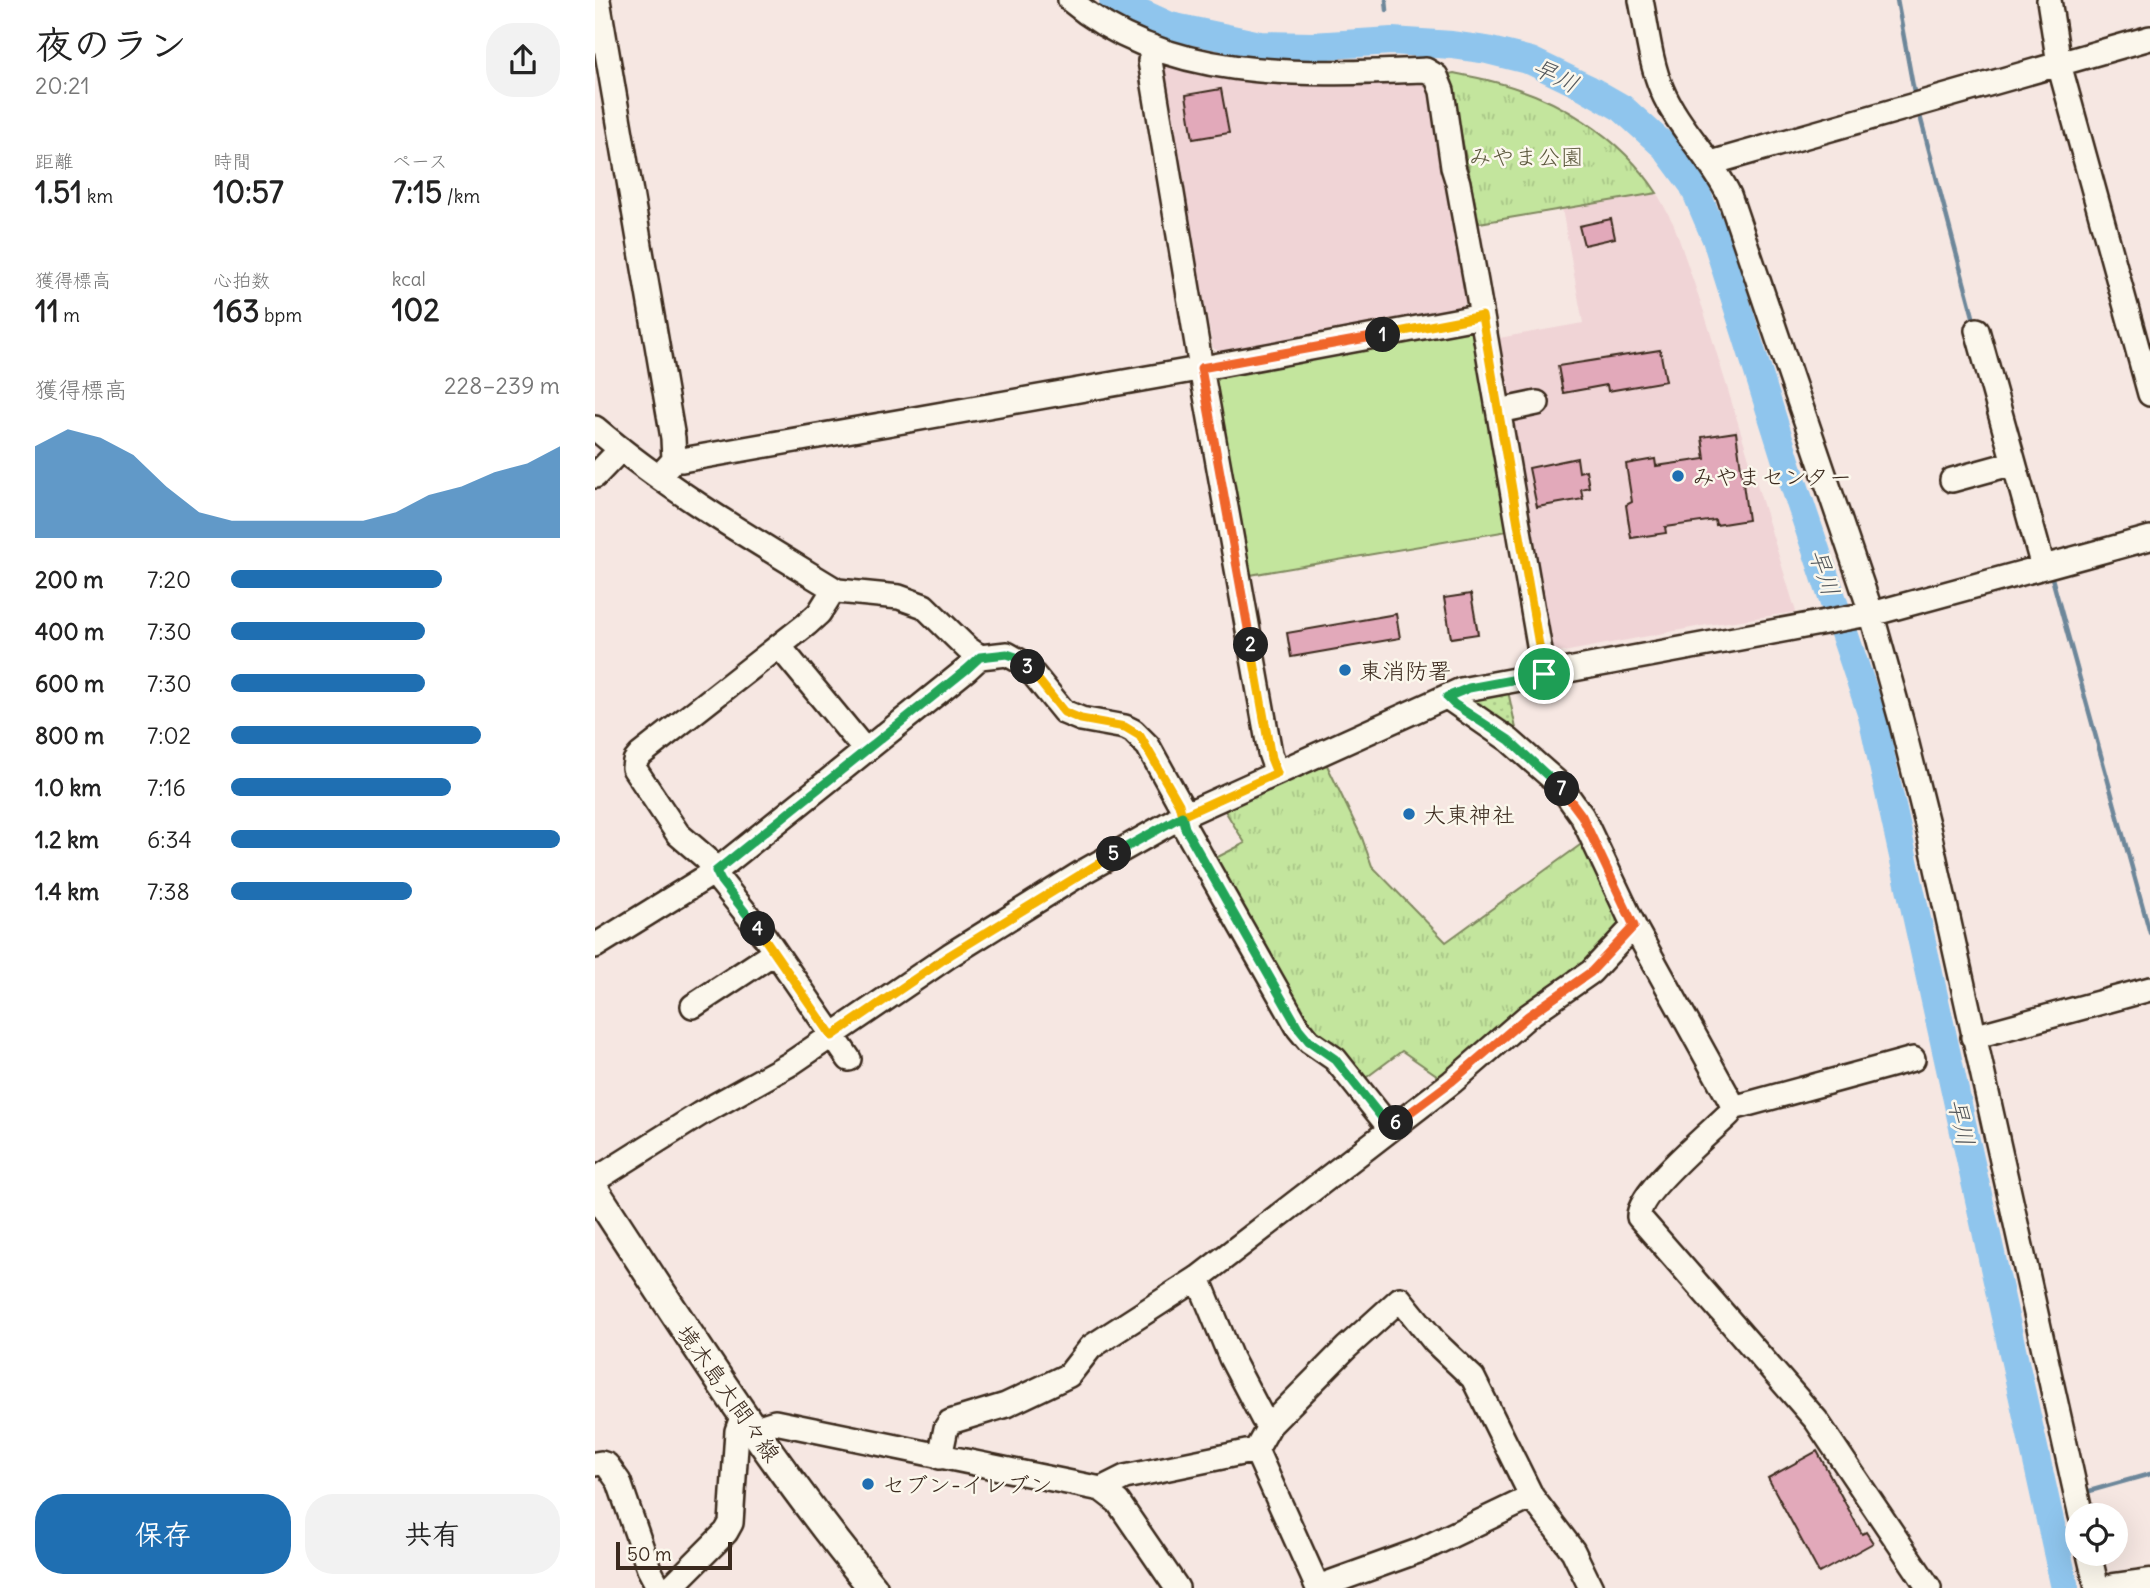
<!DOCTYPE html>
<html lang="ja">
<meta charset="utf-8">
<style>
:root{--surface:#fff;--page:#f2f2f2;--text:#222;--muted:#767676;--accent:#1f6fb2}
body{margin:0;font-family:Delius,"Klee One",sans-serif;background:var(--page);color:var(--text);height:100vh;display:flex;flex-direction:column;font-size:26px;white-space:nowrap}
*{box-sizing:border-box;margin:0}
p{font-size:23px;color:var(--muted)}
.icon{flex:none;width:38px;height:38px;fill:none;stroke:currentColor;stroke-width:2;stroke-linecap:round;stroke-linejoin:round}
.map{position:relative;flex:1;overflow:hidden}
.drawer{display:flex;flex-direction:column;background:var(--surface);width:595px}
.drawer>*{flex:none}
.buttons{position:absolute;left:1470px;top:1503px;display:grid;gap:14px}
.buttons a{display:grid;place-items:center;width:63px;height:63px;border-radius:50%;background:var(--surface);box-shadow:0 7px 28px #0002;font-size:35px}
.scale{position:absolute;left:21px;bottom:18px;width:116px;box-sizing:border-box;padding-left:7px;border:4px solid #3b2a1e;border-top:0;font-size:19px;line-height:24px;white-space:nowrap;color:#3b2a1e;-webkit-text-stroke:5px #fbf7ec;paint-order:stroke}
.pin{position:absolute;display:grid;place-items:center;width:60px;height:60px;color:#fff;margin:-30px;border:4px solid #fff;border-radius:50%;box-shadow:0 2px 7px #0007}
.km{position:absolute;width:35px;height:35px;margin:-18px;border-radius:50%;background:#222;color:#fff;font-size:19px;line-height:35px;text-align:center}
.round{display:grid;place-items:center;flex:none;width:74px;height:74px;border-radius:28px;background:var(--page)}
.head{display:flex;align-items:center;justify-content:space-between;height:119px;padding:0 35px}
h1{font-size:38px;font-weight:800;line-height:52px}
.stats{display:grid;grid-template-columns:repeat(3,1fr);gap:10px;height:119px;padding:7px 35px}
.stats div{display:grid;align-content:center}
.stats b{font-size:30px;font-weight:800}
.stats small{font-size:19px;font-weight:400}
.stats p{font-size:19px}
.chart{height:196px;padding:14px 35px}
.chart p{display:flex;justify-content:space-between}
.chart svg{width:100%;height:126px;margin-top:7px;fill:var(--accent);opacity:.7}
.action{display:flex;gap:14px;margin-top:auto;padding:14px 35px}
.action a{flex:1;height:80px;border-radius:28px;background:var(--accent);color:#fff;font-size:28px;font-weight:800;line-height:80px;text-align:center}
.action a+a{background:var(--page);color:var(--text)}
ul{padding:0 35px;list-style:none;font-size:23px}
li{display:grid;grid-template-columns:112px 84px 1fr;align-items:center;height:52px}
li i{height:18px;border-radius:9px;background:var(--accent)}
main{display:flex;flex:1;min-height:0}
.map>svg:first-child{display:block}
</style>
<main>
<section class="drawer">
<div class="head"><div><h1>夜のラン</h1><p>20:21</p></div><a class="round"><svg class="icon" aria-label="share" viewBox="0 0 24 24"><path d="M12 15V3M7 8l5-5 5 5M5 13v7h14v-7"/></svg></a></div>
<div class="stats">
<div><p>距離</p><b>1.51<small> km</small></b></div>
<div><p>時間</p><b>10:57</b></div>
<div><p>ペース</p><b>7:15<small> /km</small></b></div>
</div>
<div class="stats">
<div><p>獲得標高</p><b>11<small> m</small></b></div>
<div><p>心拍数</p><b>163<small> bpm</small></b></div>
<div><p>kcal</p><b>102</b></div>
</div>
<div class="chart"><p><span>獲得標高</span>228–239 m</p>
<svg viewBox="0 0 160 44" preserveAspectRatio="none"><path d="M0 44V12L10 6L20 9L30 15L40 26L50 35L60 38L70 38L80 38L90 38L100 38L110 35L120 29L130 26L140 21L150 18L160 12V44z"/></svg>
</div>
<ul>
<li><b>200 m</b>7:20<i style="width:64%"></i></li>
<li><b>400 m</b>7:30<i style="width:59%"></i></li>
<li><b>600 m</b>7:30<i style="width:59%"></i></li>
<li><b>800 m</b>7:02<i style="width:76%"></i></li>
<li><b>1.0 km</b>7:16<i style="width:67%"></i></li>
<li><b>1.2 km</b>6:34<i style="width:100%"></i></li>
<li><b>1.4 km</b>7:38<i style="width:55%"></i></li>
</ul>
<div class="action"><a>保存</a><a>共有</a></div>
</section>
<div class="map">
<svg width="1555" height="1588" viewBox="0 0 1555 1588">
<defs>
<pattern id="grass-dots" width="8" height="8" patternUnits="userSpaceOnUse" patternTransform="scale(1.75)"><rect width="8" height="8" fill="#c3e59d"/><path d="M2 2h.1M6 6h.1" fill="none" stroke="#a8c587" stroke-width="1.8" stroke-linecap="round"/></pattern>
<pattern id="park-tufts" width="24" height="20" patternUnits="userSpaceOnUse" patternTransform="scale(1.75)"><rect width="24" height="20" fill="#c3e59d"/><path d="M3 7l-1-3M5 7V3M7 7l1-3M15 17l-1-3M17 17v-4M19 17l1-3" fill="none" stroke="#a8c587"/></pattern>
</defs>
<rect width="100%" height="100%" fill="#f6e7e2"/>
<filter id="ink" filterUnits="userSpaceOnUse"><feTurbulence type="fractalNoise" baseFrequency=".0143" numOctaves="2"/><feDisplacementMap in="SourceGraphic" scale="14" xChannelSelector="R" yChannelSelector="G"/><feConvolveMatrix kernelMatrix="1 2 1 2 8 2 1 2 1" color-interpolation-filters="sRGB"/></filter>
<g filter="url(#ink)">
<path fill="#f0d4d6" d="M 570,64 L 631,74 L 827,81 L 835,83 L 874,296 L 862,316 L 635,358 L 618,348 L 581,152 L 568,70 Z
M 1062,193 L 1079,225 L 1109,312 L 1201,612 L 1112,625 L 963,653 L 957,648 L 904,338 L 988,323 L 967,209 Z"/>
<path fill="url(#grass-dots)" stroke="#7f885e" stroke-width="2" d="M 913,691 L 923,738 L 870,698 Z"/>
<path fill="url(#park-tufts)" stroke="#7f885e" stroke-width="2" d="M 859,73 C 872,76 884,78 896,81 C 962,97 1025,136 1062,193 L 884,223 L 854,74 Z
M 729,759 L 767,838 L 777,866 L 851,942 L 992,840 L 1029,924 L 991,970 L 849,1080 L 807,1051 L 768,1080 L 708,1025 L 615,861 L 650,843 L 627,806 Z"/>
<path fill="#c3e59d" stroke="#7f885e" stroke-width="2" d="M 874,328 L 878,331 L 913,531 L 655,575 L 619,374 Z"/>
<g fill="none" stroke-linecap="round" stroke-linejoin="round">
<path stroke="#6d879a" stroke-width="4.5" d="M 791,0 L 792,10
M 1302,0 L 1319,92
M 794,30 L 797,41
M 1325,116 L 1380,324
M 1457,578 L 1555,933
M 1491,1492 L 1555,1474"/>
<path stroke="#8fc5ed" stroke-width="28" d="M 518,0 L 575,26 L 665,45 L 717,46 L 797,41 L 857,45 L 892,50 L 936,61 L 992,88 L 1027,108 L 1069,146 L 1098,185 L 1121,239 L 1193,467 L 1277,716 L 1470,1588"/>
</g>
<path fill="#e2a9ba" stroke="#3b2a1e" stroke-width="2" d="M 626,89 L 634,133 L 598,139 L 591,95 Z
M 1016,219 L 1020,238 L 989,245 L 984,226 Z
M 1065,350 L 1071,381 L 1013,391 L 1012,385 L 968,393 L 963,366 Z
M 1141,432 L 1153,520 L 1121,525 L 1120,520 L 1070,527 L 1071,533 L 1036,538 L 1031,505 L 1037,502 L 1031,464 L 1060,459 L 1061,466 L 1110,459 L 1107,437 Z
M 982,458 L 984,472 L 991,470 L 994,487 L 986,489 L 988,499 L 942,507 L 934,468 Z
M 876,594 L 883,634 L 856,638 L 849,598 Z
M 801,614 L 805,638 L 696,657 L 692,633 Z
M 1222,1451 L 1267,1534 L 1271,1532 L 1278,1543 L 1224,1573 L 1173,1478 Z"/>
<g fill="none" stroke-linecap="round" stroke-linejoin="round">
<g stroke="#3b2a1e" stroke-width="28">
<path id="minor" d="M 3,0 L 78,438 L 79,460 L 69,471
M 475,0 C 573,83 711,75 831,70 L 841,76 L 847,91 L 858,167 L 863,183 L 881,282 L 949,674
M 1046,0 C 1052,29 1055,62 1067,90 C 1082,126 1116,158 1134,195 L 1276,612 L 1306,720 L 1333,828 L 1486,1516
M 1454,0 L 1464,64 L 1555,394
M 558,49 L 555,61 L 606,368 L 675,753 L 682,773
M 1116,163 L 1555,38
M 1382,330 L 1448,567
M 904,411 L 942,403
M 0,428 C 73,490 157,539 239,589 L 243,591 L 304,597 L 329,606 L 372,648 L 385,657 L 412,654 L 430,664 L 469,712 L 486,719 L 530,727 L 538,731 L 553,746 L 585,804 L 590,828 L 704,1029 L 714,1041 L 740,1059 L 795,1128
M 79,460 L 87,460 L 592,371 L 887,316
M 0,476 L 26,449
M 1357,480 L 1419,463
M 239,589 L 224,613 L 212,624 L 45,755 L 40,761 L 39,768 L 83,834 L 111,858 L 121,871 L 126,882 L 170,937 L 254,1059
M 184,646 L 270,750
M 852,697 L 914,740 L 964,784 L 987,816 L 1039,926 L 1135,1100 L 1138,1108 L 1134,1114 C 1116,1132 1042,1193 1044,1217 L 1221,1420 L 1334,1588
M 0,946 L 121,871 L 372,669 L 385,657
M 98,1006 L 180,952
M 1378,1037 L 1555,989
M 1138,1108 L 1318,1059
M 0,1180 L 105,1114 L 195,1064 L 355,955 L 488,872 L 587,816 L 866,690 L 1284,612 L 1555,538
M 603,1278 L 636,1358 L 668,1419 L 675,1425
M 158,1429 L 180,1422 L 506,1489 L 523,1502 L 582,1588
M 661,1450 L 723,1588
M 345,1457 L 351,1428 L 355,1422 L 411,1405 L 474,1375 L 496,1347 L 603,1278 L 857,1082 L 933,1016 L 996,972 L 1039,926
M 0,1464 L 6,1463 L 12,1465 L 24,1482 L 54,1569 L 64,1588
M 506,1489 L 530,1477 L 661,1450 L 675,1425 L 751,1348 L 805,1299 L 840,1342 L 878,1378 L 937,1497 L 978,1551 L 996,1588
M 1494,1554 L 1502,1588
M 723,1587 L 826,1550 L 937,1497
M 75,1588 L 131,1532 L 136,1523 L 142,1431 L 148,1415"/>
</g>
<g stroke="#3b2a1e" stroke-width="33">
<path id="major" d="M 0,1191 C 88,1326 175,1463 278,1588
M 1519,1588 L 1555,1583"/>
</g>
<use href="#minor" stroke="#fbf7ec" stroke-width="23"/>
<use href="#major" stroke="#fbf7ec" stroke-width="28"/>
</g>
</g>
<g fill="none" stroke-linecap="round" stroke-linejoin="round" filter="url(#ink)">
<g stroke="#fff" stroke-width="14">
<path id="split-1" d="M 788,335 L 887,316 L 949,674"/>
</g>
<g stroke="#fff" stroke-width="14">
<path id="split-2" d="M 656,645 L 606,368 L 788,335"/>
</g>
<g stroke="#fff" stroke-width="14">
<path id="split-3" d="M 433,667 L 469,712 L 486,719 L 530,727 L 545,736 L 584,804 L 587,816 L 682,773 L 676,758 L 656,645"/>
</g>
<g stroke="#fff" stroke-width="14">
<path id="split-4" d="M 163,929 L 126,881 L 121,871 L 372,669 L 385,657 L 412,654 L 421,657 L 433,667"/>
</g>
<g stroke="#fff" stroke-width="14">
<path id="split-5" d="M 163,929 L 237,1036 L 355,955 L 519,854"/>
</g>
<g stroke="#fff" stroke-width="14">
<path id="split-6" d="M 519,854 L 587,816 L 590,828 L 704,1029 L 714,1041 L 740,1059 L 795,1128 L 801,1123"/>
</g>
<g stroke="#fff" stroke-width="14">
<path id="split-7" d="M 801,1123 L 856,1082 L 933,1016 L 996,972 L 1039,926 L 987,816 L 967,789"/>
</g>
<g stroke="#fff" stroke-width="14">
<path id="split-8" d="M 949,674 L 874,688 L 852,697 L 859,704 L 914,740 L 967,789"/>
</g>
<use href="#split-1" stroke="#f5b400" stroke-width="9"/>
<use href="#split-2" stroke="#f0652b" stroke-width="9"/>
<use href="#split-3" stroke="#f5b400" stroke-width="9"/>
<use href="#split-4" stroke="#22a559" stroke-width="9"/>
<use href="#split-5" stroke="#f5b400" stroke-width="9"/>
<use href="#split-6" stroke="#22a559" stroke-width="9"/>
<use href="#split-7" stroke="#f0652b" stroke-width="9"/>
<use href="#split-8" stroke="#22a559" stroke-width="9"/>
</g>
<g fill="#1f6fb2" stroke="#fbf7ec" stroke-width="2.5">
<circle cx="1083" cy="476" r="7"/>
<circle cx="750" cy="670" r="7"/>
<circle cx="814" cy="814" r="7"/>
<circle cx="273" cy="1484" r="7"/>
</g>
<g text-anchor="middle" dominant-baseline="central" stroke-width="5" stroke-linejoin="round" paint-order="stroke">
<g font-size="23" fill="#5d593e" stroke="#fbf7ec">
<text x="931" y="156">みやま公園</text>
</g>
<g font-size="23" fill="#3b2a1e" stroke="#fbf7ec" text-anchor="start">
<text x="1097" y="476">みやまセンター</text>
<text x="764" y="670">東消防署</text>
<text x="828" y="814">大東神社</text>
<text x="287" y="1484">セブン-イレブン</text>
</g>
<g font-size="23" fill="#3b2a1e" stroke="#fbf7ec">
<text transform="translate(134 1393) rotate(55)">境木島大間々線</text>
</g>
<g font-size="24" font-style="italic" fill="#54585c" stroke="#fbf7ec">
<text transform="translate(961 75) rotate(26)">早川</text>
<text transform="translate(1230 572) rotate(72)">早川</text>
<text transform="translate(1367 1122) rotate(78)">早川</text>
</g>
</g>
</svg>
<div class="buttons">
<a><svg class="icon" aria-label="locate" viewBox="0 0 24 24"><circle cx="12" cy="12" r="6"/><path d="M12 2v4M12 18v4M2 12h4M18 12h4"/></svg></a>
</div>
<div class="scale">50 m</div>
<div class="pin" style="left:949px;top:674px;background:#1e9e55"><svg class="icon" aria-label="arrive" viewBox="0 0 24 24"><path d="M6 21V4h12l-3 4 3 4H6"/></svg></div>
<b class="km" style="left:788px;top:335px">1</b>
<b class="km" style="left:656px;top:645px">2</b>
<b class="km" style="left:433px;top:667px">3</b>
<b class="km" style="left:163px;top:929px">4</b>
<b class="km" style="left:519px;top:854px">5</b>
<b class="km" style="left:801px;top:1123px">6</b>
<b class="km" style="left:967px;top:789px">7</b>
</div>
</main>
